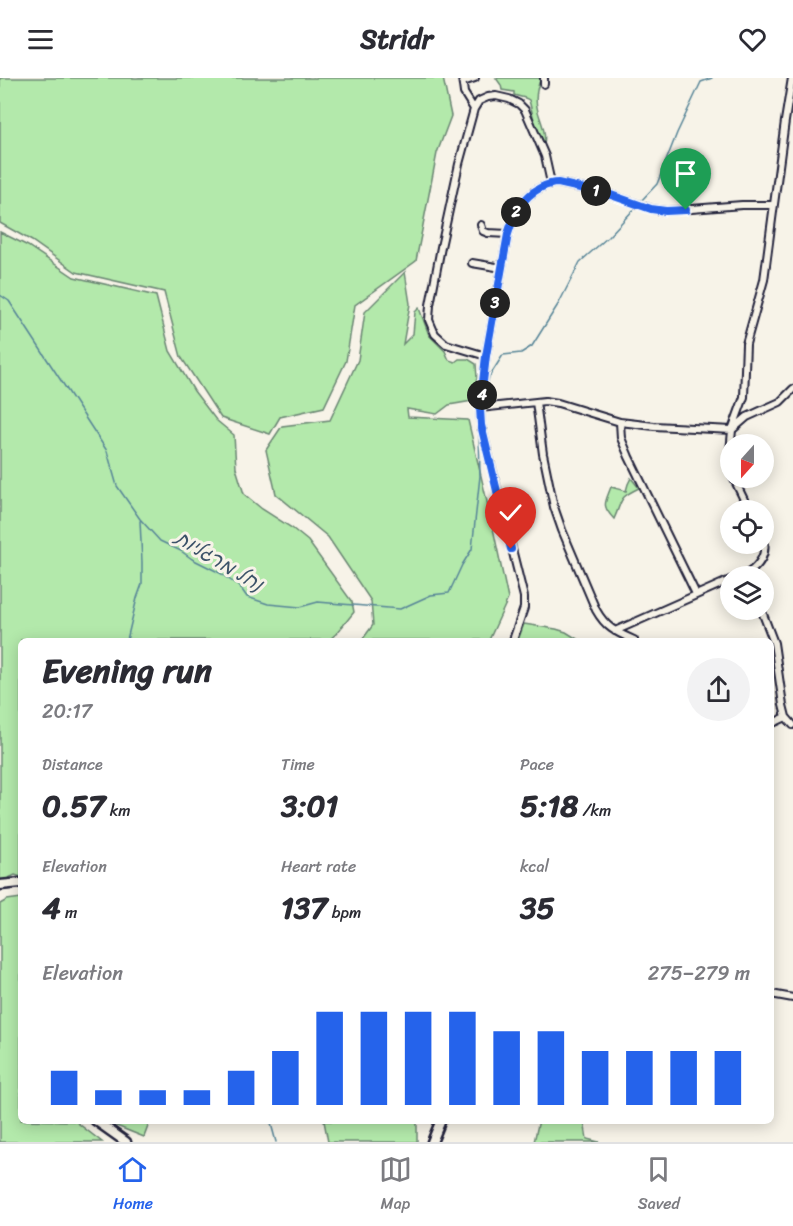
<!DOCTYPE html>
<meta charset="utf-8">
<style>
:root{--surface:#fff;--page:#f2f2f3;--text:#2b2b33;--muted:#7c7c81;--line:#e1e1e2;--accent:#2563eb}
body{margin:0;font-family:Sriracha,"Playpen Sans Hebrew",sans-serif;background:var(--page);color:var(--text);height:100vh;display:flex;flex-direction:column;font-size:22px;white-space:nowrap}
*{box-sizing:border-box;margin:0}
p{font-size:20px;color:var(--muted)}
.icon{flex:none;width:33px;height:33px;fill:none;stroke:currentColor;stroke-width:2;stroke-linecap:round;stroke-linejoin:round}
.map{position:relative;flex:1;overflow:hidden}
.drawer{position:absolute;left:18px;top:560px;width:756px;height:486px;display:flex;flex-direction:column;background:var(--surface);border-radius:9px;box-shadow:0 3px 15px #0003}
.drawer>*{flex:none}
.needle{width:39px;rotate:201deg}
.buttons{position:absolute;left:720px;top:356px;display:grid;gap:12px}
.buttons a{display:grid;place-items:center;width:54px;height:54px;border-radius:50%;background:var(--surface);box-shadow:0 3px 15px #0003;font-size:30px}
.pin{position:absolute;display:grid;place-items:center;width:51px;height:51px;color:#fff;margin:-62px -26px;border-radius:50% 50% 50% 0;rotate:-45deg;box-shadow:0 0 6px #0007}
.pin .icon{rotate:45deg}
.km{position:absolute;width:30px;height:30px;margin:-15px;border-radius:50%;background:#222;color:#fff;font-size:16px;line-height:30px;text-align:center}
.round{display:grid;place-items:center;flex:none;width:63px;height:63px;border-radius:32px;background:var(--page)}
.summary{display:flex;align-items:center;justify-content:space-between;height:102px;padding:0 24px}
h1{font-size:33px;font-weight:700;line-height:45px}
.figures{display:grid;grid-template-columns:repeat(3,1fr);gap:9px;height:102px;padding:6px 24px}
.figures div{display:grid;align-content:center}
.figures b{font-size:30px;font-weight:700}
.figures small{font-size:16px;font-weight:400}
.figures p{font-size:16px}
.chart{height:168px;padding:12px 24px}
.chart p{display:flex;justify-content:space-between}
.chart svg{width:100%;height:108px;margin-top:6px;stroke:var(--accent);stroke-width:6}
header{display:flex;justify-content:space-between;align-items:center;height:78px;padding:0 24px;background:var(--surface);font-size:27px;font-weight:700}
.dock{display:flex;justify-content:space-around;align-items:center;height:84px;border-top:2px solid var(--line);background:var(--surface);font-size:16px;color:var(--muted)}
.dock a{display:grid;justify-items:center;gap:3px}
.dock .on{color:var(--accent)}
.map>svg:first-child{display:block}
</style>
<header><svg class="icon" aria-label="menu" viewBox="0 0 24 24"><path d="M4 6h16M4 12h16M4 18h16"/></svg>Stridr<svg class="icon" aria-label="heart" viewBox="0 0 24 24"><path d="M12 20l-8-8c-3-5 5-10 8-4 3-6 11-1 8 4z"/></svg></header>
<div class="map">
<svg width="793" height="1064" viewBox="0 0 793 1064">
<rect width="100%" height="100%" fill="#f7f3e8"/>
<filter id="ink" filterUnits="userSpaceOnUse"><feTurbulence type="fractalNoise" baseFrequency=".0167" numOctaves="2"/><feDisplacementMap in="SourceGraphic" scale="12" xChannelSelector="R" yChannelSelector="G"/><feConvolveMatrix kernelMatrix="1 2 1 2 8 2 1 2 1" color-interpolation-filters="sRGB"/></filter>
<g filter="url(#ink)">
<path fill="#b3e9ab" stroke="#6a8673" stroke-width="1.5" d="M 0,0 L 443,0 L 451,38 L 437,75 L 416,183 L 355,227 L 346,283 L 324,329 L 280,339 L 270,356 L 221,340 L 181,279 L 164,214 L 76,194 L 32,163 L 0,145 Z
M 496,0 L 541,0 C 537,9 535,19 537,29 C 539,41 547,53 544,66 L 536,50 L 529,22 C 525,19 519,19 514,17 L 514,14 L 502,12 L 501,7 Z
M 0,154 L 28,168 L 74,199 L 156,218 L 170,273 L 194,313 L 216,342 L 234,357 L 236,390 L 244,416 L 262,431 L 292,450 L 308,463 L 352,524 L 354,534 L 337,555 L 329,562 L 21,562 L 21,799 L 15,797 L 0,804 Z
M 405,194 L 410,226 L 403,266 L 413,256 L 415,234 L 419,230 L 429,257 L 445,273 L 449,282 L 455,284 L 459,281 L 468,281 L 476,286 L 477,300 L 472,323 L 449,327 L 437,336 L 407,331 L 408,339 L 468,342 L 491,441 L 508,521 L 489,562 L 362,562 L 373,547 L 371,523 L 328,459 L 276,416 L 266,372 L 282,348 L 330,342 L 358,282 L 365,234 Z
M 631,400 L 639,410 C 618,420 623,421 614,441 C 601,427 605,425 611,409 L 626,413 L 628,406 Z
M 524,546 L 556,551 L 566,554 L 579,562 L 518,562 Z
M 21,820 L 21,1042 L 75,1043 L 102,1064 L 0,1064 L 0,826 L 7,822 Z
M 539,1042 L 584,1043 L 587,1061 L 599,1064 L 534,1064 Z
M 104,1043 L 150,1043 L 144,1059 Z
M 324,1043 L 417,1043 L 417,1064 L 328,1064 Z"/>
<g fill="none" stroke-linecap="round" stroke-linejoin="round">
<path stroke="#568497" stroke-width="1.5" d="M 640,124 L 657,106 L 677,55 L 701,4 L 712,0
M 0,217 L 9,223 L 107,373 L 117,408 L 140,441 L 160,463 L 181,473 L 192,481 L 220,495 L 240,509 L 247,519 L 268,526 L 300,529 L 318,524 L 400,531 L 431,517 L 449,515 L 462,487 L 472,471 L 480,398 L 479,351
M 485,314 L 489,299 L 503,277 L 521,275 L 532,268 L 559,225 L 580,184 L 608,159 L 637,128
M 127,562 L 137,520 L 142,506 L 142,484 L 140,443
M 270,1042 L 276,1064"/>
<g stroke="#22223b" stroke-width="10">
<path id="minor" d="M 462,0 L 464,15 L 474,31 L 479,23 L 488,19 L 496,18 L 509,21 L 519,26 L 525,32 L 545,78 L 551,105
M 463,4 L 475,0
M 544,6 L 544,0
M 474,31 L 459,86 L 441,169 L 430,227 L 429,242 L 435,256 L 446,266 L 486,278
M 481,147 L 483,153 L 488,155 L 508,156
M 472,185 L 502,190
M 536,324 L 543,376 L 554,429 L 562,452 L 596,532 C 606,550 616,554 634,562
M 480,330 L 545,323 L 558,325 L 620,344 L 654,348 L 732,352 L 747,339 L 780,324 L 793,311
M 620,344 L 621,360 L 629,379 L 696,516
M 730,391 L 729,386 L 732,352 L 744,319 L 746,266 L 764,202 L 785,43 L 792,0
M 733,399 L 749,432
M 744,498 C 757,490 767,479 764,463
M 761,531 L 774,565 L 783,627 L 786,639 L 793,647
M 615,553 L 730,502
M 513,562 L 524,530 L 524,519 L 481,347 L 480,330 L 486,278 L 508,156 C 514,137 521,120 540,110 C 546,107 551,105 558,105 L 611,117 L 652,131 L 666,133 L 742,127 L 773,127
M 771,646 L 786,639
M 771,916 L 793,920"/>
</g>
<g stroke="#22223b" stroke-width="13">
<path id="major" d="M 0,807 L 21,805
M 95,1042 L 126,1064
M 432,1064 L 441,1042"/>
</g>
<use href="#minor" stroke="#f7f3e8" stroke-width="6"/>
<use href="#major" stroke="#f7f3e8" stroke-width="8"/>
</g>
</g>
<g fill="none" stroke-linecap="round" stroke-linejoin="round" filter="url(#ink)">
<g stroke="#fff" stroke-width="12">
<path id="route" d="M 511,471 L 481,347 L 480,330 L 486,278 L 508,156 C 514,137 521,120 540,110 C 546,107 551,105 558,105 L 611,117 L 651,131 L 666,133 L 686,132"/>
</g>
<use href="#route" stroke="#2563eb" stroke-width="8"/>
</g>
<g text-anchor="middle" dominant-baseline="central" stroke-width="6" stroke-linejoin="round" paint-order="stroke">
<g font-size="20" font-style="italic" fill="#3c5369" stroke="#f7f3e8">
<text transform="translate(219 483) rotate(31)">נחל מרגליות</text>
</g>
</g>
</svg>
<div class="buttons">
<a><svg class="needle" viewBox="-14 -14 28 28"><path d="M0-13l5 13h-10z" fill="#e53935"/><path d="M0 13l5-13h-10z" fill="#7c7c81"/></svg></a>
<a><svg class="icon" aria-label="locate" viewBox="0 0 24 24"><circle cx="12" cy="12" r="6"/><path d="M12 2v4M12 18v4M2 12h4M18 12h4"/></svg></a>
<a><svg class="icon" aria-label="layers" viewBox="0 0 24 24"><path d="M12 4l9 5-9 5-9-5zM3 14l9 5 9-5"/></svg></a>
</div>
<div class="pin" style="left:686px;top:132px;background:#1e9e55"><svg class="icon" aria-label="arrive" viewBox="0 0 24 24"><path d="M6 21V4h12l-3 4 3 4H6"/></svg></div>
<div class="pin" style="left:511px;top:471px;background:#d93025"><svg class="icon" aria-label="check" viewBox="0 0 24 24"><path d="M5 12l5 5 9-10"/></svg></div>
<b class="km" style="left:596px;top:113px">1</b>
<b class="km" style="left:516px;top:134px">2</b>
<b class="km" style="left:495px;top:225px">3</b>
<b class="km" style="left:482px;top:317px">4</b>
<section class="drawer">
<div class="summary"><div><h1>Evening run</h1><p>20:17</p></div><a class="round"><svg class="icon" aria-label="share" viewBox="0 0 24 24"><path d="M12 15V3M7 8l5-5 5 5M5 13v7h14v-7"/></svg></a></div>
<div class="figures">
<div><p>Distance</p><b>0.57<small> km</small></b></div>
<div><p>Time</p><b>3:01</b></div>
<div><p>Pace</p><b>5:18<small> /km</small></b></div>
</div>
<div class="figures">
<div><p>Elevation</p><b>4<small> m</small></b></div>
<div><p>Heart rate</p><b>137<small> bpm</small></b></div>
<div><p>kcal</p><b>35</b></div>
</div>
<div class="chart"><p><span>Elevation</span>275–279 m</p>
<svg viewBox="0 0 160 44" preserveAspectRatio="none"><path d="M5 44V30M15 44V38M25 44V38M35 44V38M45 44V30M55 44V22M65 44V6M75 44V6M85 44V6M95 44V6M105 44V14M115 44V14M125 44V22M135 44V22M145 44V22M155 44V22"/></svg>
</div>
</section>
</div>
<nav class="dock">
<a class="on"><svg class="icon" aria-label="home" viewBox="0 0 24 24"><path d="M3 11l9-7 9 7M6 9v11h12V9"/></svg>Home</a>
<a><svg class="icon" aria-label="map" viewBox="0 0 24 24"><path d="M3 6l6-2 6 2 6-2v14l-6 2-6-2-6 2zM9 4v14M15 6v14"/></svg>Map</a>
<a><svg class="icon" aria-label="saved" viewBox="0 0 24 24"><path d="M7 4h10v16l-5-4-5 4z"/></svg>Saved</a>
</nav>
